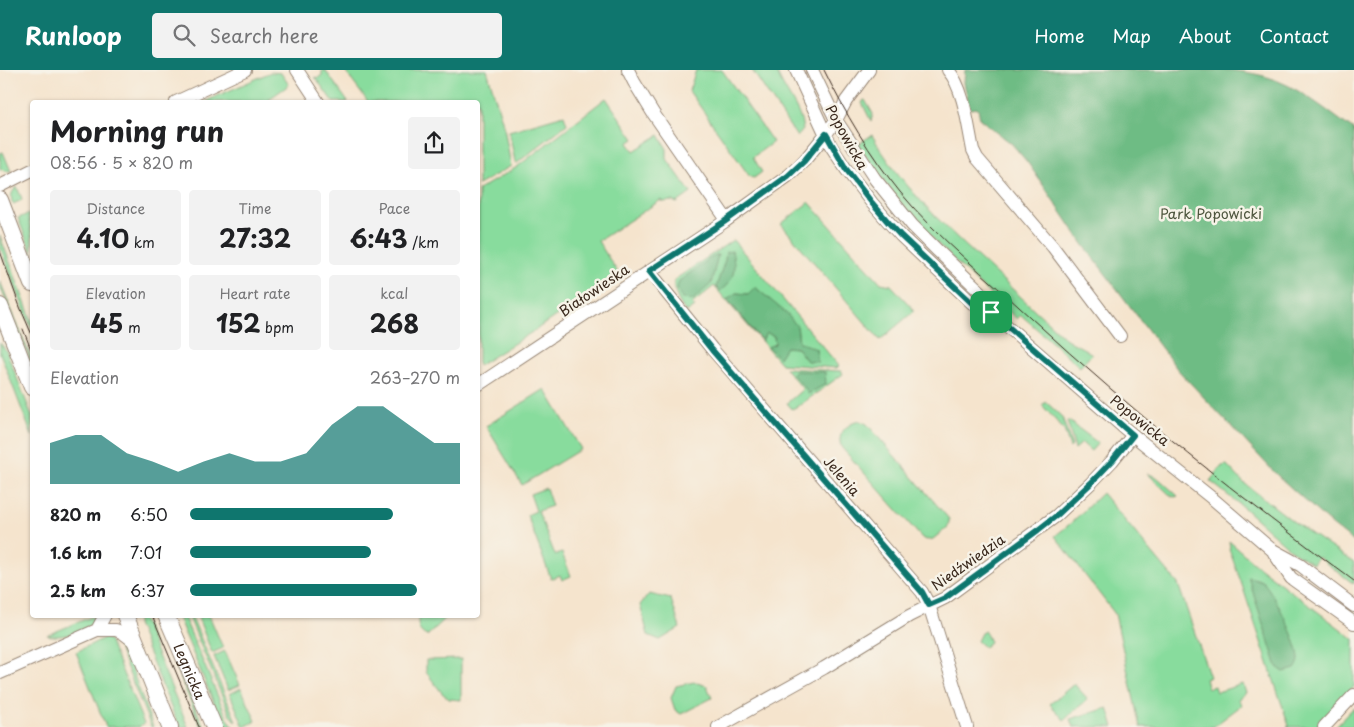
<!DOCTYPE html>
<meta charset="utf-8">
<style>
:root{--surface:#fff;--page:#f2f2f2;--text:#202124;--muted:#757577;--accent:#0f766e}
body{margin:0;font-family:"Playpen Sans",sans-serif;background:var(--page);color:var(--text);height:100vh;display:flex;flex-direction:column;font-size:19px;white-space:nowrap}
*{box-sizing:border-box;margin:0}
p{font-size:16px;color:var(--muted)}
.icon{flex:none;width:28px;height:28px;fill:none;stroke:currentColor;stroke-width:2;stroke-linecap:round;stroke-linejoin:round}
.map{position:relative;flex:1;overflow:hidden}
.sheet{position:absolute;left:30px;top:30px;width:450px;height:518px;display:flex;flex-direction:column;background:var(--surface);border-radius:5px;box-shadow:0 1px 4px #0004}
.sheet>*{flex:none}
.pin{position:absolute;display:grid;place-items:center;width:42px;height:42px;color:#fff;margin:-21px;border-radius:10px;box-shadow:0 2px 8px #0006}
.round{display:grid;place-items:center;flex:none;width:52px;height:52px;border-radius:5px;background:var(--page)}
.headline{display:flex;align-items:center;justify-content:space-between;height:85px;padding:0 20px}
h1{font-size:28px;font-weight:700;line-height:38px}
.figures{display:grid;grid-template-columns:repeat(3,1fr);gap:8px;height:85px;padding:5px 20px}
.figures div{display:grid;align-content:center;border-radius:5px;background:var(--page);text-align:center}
.figures b{font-size:25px;font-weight:700}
.figures small{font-size:14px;font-weight:400}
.figures p{font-size:14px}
.chart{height:140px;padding:10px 20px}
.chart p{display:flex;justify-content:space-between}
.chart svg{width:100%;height:90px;margin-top:5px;fill:var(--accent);opacity:.7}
ul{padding:0 20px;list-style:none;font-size:16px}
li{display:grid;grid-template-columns:80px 60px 1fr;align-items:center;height:38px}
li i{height:12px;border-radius:6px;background:var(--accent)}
header{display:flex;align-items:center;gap:30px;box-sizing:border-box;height:70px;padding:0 25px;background:var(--accent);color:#fff}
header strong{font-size:24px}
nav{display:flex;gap:28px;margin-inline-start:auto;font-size:18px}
.search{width:350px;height:45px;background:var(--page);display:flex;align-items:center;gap:12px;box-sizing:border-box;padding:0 18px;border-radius:5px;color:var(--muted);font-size:19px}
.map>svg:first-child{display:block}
</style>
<header>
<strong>Runloop</strong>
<div class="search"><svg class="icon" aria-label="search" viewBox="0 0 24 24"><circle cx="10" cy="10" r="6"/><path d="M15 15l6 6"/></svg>Search here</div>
<nav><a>Home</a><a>Map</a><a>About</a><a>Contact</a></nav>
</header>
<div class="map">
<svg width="1354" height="657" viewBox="0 0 1354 657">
<rect width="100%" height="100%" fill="#f7f3e8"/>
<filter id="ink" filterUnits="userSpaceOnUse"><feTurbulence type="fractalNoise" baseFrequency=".02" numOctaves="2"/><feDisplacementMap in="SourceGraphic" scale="10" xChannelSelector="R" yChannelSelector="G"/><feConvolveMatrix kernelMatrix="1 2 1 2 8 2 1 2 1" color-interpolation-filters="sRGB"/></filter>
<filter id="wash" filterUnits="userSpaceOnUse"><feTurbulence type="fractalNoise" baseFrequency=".0096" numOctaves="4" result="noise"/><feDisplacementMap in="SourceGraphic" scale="20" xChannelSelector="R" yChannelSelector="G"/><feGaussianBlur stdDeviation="1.12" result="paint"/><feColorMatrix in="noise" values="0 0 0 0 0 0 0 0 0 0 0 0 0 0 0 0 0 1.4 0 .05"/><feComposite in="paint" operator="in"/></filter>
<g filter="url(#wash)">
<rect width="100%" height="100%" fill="#f5e4cd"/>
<path fill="#88dc9d" stroke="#62835e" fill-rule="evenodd" d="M 322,0 L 325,0 L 348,32 L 333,32 L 315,7 L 318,8 L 322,5 Z
M 344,0 L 487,0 L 504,57 L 511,96 L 478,115 L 478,32 L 368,32 Z
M 696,0 L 722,0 L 773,72 L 753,87 L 762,102 L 754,108 L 750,107 L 689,21 Z
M 752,0 L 776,0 C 783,21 801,38 803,60 L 797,67 Z
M 271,2 L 281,3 L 289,15 L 269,29 L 272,32 L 204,32 Z
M 606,28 L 634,69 L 628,73 L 634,81 L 659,65 L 667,79 L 667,89 L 691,123 L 677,133 L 672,131 L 663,132 L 661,130 L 598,171 L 618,203 L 537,259 L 478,296 L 478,120 L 517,97 Z
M 864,30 L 865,30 L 873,44 L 871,51 L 862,33 Z
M 564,45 L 567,54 L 517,93 L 515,92 L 509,61 Z
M 872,65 C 899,113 940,152 980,189 C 1008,215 1036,241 1065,268 C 1073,274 1083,277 1092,284 L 1080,297 L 1021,245 L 1017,249 C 983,218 949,187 918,153 C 896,129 876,101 858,74 Z
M 3,82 L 11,101 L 6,101 L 0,99 L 0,83 Z
M 17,117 L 22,129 L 22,130 L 13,134 C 10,127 11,122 17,117 Z
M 809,132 L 881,213 L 891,215 L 913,239 L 913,242 L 880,270 L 781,154 Z
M 28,144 L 32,166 L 32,184 L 18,148 Z
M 0,166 L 32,251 L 32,260 L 0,177 Z
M 733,170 L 839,296 L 837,298 L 781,294 L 714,216 L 692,234 L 695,237 L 686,242 C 679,234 673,220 674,210 ZM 726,182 L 728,215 L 717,217 L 726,190 ZM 755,217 L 797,256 L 799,272 L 807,291 L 797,278 L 786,277 L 778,287 L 768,277 L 775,274 L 774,266 L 766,262 L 762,270 L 736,223 L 748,224 Z
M 0,211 L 32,290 L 32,295 L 0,216 Z
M 0,273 L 6,280 L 32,346 L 32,366 L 0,283 Z
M 785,298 L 841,301 L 843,304 L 800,335 L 792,339 L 787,333 L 803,319 Z
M 545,319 L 581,379 L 522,415 L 486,356 Z
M 1046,332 L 1062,347 L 1072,376 L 1070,378 L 1064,360 L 1042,335 Z
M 860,351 L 867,354 L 949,449 L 949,452 L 948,457 L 933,469 L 927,470 L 922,468 L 842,378 C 835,365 847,353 860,351 Z
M 1067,351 L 1069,351 L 1098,373 L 1091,381 L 1082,373 L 1075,379 Z
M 1227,395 L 1244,413 L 1294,452 L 1354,493 L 1354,514 L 1318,487 L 1313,494 L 1292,481 L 1244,438 L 1210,411 L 1222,396 Z
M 1147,403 L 1158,408 L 1178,426 L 1175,427 L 1171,426 Z
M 546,418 L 552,436 L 538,441 L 555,485 L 562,483 L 571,506 L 562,510 L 560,505 L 551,509 L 527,445 L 536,441 L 530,424 Z
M 1102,423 L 1178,514 L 1210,607 L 1205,609 L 1208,618 L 1215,616 L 1217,622 L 1243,614 L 1246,623 L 1238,629 L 1242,635 L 1213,657 L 1140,657 L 1115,544 L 1055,466 L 1071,453 Z
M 1229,471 L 1260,498 L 1354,569 L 1354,617 L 1316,657 L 1287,657 L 1289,656 L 1241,512 L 1229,479 L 1230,478 Z
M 649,524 L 671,529 L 680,558 L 660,570 L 648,565 L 640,535 Z
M 138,545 L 141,545 L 188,657 L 179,657 L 137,554 L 137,548 Z
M 154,545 L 156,545 L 204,657 L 201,657 Z
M 177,545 L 183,545 L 225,643 L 233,657 L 224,657 Z
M 188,545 L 191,545 L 236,651 L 235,651 L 230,645 Z
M 197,545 L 209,545 L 223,578 L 212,583 Z
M 418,545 L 441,545 L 445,549 L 427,566 C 417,562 418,554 418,545 Z
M 91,547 L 96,549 L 96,551 C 87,562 60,569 47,565 Z
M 985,561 L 990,572 L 984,577 L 977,571 L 981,563 Z
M 113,564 L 116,564 L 125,572 L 135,608 L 153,657 L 151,657 Z
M 104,568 L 107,568 L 110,572 L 144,654 L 139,657 L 106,657 L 76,582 Z
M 225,581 L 240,615 L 228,620 L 214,586 Z
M 461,589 L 461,630 L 449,629 L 442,623 L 426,602 L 426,590 Z
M 694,612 L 707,616 L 712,628 L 681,644 L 675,640 L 671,628 L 676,616 Z
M 1074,614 L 1088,629 L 1064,650 L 1050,634 Z
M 241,618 L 256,651 L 244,657 L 230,624 Z
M 1354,637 L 1354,657 L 1335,657 Z
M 1108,638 L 1114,657 L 1073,657 L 1070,649 Z"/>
<path fill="#6ebc84" stroke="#547351" d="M 965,0 L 1228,0 C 1245,2 1262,4 1278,11 C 1304,21 1331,44 1354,60 L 1354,472 L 1331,454 L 1277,405 L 1178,300 L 1083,174 L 1028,93 L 1012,74 L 980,49 L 978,38 L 970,39 L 964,13 Z
M 732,181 C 736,199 735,210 720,221 L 716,217 L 725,190 L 726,182 Z
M 715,185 L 718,185 L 711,214 L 693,230 L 682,229 L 677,218 L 679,211 Z
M 755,217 L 786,243 L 797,256 L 799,272 L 816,279 L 818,292 L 807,291 L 797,278 L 786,277 L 779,288 L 768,277 L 775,274 L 774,266 L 766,263 L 762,271 L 727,229 L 736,223 L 748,224 Z
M 795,301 L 825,302 L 826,314 L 808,324 L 805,318 L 793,305 L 793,302 Z
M 1248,507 C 1253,508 1259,509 1263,512 C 1274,523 1299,573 1299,589 C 1299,593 1297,596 1295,599 L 1284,602 L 1277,597 Z"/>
</g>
<g filter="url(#ink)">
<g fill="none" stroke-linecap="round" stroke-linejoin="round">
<g stroke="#988776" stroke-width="14">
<path id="minor" d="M 297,0 L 318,32
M 628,0 L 634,12 L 653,43 L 727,150
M 796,0 L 831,76 L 846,99 L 872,133 L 901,166 L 972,233 L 991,242 L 1123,357 L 1213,429 L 1271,479 L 1300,495 L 1354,536
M 812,0 L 836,50 L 875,109 L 912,155 L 938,181 L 981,222 L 991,242
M 948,0 C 964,18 968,56 973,80 L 977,88 L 1053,177 L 1120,266
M 176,32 L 245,0
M 0,116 L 32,100
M 649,201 L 712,279 L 922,522 L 929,535 L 967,657
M 478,315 L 724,152 L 788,106 L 804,91 L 826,64 L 836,50 L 846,31 L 869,0
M 1274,483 L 1291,508 L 1354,553
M 97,560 L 105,545
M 0,603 L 97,560 L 116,560 L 123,563 L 136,573
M 718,657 L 824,598 L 909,546 L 945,528 L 1056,446 L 1091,413 L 1112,391 L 1133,365
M 1324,657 L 1354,625"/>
</g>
<g stroke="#988776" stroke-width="18">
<g id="major">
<path d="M 0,130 L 32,214"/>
<path d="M 0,236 L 32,317"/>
<path d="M 125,545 L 170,657"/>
<path id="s1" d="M 166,545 L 214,657"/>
</g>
</g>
<use href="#minor" stroke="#fff" stroke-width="12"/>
<use href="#major" stroke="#fff" stroke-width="16"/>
<path stroke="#3b2a1e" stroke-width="1" d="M 824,0 C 845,43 870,85 900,122 C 939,169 987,207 1031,248 C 1133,342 1242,429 1354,511
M 0,181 L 20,237 L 32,265
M 23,259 L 32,282
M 152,545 L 199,657"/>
</g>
</g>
<g fill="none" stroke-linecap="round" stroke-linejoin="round" filter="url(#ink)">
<g stroke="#fff" stroke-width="10">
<path id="route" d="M 826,64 L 846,99 L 872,133 L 889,153 L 901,166 L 972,233 L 991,242 L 1133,365 L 1112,391 L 1091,413 L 1056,446 L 1038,460 L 945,528 L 929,535 L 922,522 L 712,280 L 649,201 L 724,152 L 788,106 L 804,91 Z"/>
</g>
<use href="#route" stroke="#0f766e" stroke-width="6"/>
</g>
<g text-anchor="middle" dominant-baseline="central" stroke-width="5" stroke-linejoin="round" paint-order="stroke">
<g font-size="14" fill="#3b2a1e" stroke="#f7f3e8">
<text transform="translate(847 67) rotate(61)">Popowicka</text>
<text transform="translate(594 220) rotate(-34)">Białowieska</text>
<text transform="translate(1140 350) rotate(39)">Popowicka</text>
<text transform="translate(842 406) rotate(49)">Jelenia</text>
<text transform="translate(968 492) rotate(-35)">Niedźwiedzia</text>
<text stroke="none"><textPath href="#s1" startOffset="61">Legnicka</textPath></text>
</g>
<g font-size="14" fill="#4e563e" stroke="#f7f3e8">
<text x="1211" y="143">Park Popowicki</text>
</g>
</g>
</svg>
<div class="pin" style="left:991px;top:242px;background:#1e9e55"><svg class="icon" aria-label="arrive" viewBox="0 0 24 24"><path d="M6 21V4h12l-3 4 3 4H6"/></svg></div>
<section class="sheet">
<div class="headline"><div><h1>Morning run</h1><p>08:56 · 5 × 820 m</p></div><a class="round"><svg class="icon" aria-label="share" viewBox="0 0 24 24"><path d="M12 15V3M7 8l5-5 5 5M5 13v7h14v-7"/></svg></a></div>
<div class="figures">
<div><p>Distance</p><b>4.10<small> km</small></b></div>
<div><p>Time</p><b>27:32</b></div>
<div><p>Pace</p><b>6:43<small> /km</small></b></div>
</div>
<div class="figures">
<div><p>Elevation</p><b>45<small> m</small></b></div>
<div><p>Heart rate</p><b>152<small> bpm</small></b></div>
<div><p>kcal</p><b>268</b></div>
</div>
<div class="chart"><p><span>Elevation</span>263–270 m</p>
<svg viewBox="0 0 160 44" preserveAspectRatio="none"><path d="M0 44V24L10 20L20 20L30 29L40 33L50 38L60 33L70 29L80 33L90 33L100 29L110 15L120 6L130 6L140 15L150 24L160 24V44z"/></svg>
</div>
<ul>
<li><b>820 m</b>6:50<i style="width:75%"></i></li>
<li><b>1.6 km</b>7:01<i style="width:67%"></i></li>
<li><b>2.5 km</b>6:37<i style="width:84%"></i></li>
</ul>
</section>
</div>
